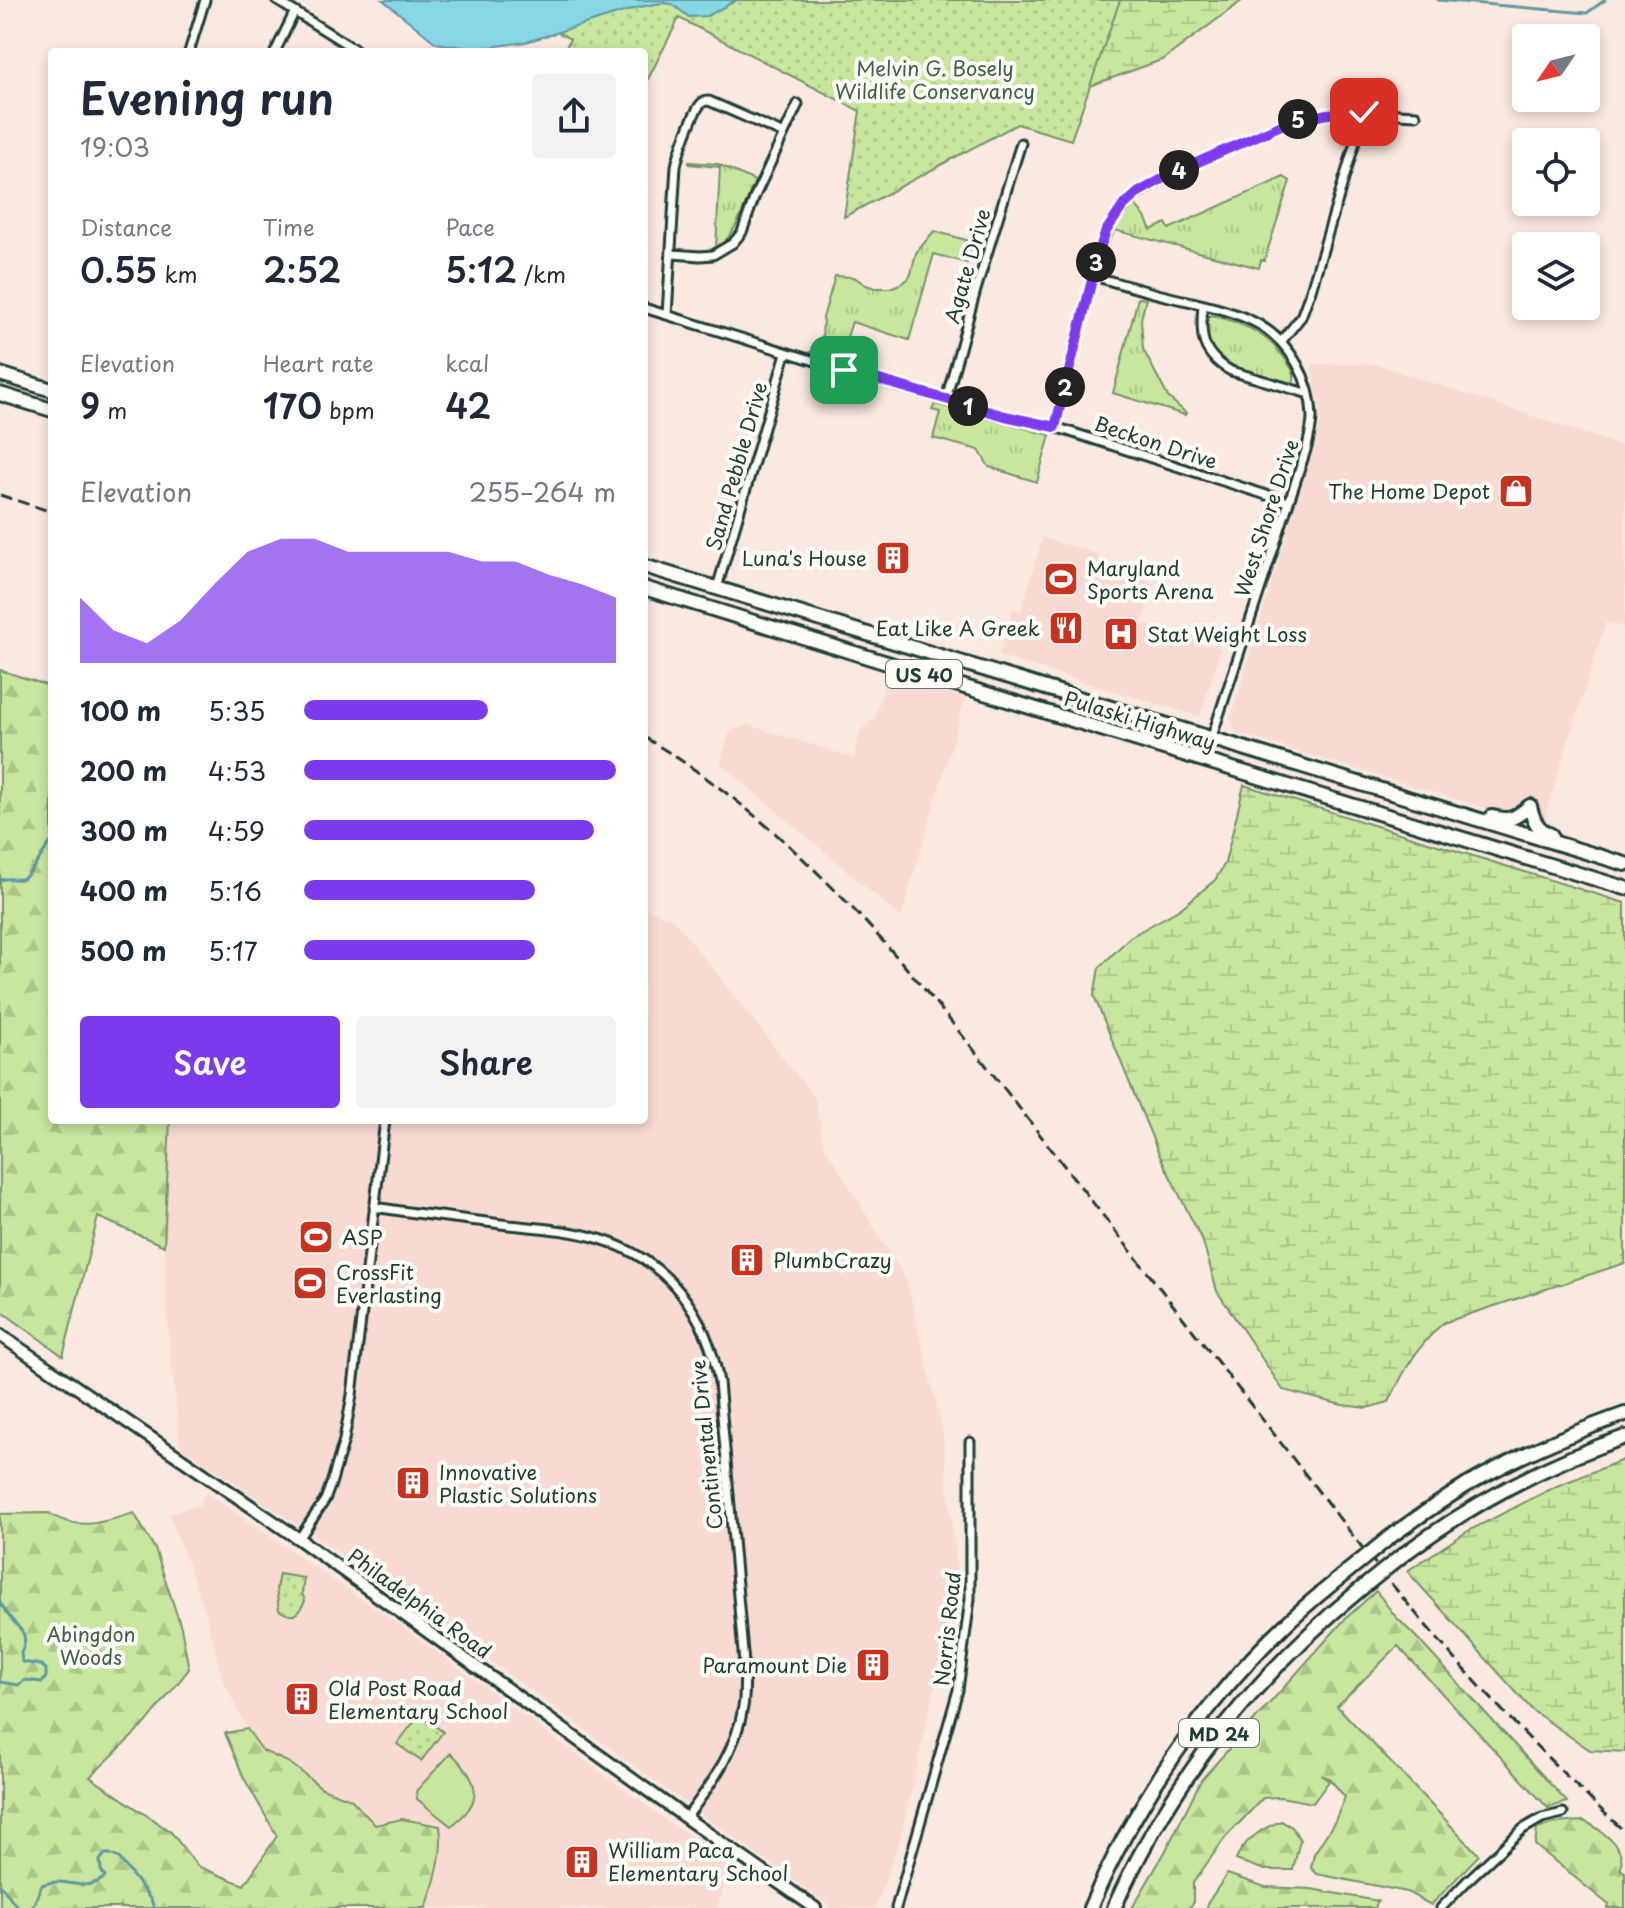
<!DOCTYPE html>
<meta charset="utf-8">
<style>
:root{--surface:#fff;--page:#f2f2f3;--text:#1f2937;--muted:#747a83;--accent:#7c3aed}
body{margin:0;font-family:"Playpen Sans",sans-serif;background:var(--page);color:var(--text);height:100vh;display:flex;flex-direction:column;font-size:30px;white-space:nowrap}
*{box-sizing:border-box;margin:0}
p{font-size:26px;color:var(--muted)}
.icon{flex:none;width:44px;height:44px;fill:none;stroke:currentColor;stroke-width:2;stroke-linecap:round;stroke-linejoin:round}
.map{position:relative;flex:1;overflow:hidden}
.details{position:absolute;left:48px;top:48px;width:600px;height:1076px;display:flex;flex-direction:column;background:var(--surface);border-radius:8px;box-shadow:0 4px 12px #0003}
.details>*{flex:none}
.needle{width:52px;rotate:235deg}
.buttons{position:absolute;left:1512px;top:24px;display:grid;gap:16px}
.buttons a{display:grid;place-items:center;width:88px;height:88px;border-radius:8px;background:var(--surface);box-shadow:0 4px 12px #0003;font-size:40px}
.pin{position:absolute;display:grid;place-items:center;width:68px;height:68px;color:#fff;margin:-34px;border-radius:16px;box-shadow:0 4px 12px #0006}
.km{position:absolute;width:40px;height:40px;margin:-20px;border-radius:50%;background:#222;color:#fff;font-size:22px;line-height:40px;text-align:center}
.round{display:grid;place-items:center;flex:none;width:84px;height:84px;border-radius:8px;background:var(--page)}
.head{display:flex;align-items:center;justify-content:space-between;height:136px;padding:0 32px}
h1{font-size:44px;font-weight:600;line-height:60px}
.metrics{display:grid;grid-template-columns:repeat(3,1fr);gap:12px;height:136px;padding:8px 32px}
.metrics div{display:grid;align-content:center}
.metrics b{font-size:34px;font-weight:600}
.metrics small{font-size:22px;font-weight:400}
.metrics p{font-size:22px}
.chart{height:224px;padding:16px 32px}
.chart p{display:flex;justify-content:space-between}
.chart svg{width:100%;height:144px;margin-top:8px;fill:var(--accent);opacity:.7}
.primary-button{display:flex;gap:16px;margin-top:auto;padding:16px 32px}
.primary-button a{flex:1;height:92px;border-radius:8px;background:var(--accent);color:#fff;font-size:32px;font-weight:600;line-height:92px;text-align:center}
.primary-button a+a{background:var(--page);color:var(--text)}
ul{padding:0 32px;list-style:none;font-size:26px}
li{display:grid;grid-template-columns:128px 96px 1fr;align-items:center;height:60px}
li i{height:20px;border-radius:10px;background:var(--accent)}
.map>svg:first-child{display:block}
</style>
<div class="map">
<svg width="1625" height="1908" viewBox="0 0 1625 1908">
<defs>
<pattern id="grass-tufts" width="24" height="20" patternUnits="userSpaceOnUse" patternTransform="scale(2)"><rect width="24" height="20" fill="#c8e69e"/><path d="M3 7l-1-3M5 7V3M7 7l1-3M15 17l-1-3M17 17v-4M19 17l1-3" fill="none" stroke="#abc689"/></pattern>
<pattern id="forest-firs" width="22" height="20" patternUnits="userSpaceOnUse" patternTransform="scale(2)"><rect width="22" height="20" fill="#c8e69e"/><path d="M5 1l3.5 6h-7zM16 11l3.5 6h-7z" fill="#abc689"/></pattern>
<pattern id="wetland-marsh" width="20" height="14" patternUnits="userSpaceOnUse" patternTransform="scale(2)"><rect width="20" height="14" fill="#c8e69e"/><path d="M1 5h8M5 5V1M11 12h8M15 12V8" fill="none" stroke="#abc689"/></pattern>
<pattern id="park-dots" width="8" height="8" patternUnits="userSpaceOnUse" patternTransform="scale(2)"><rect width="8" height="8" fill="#c8e69e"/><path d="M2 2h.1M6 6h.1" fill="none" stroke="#abc689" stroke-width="1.8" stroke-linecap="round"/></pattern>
</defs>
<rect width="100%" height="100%" fill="#fae8e1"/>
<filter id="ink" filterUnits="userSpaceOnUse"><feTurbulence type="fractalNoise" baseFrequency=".0125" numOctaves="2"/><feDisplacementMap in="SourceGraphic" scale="16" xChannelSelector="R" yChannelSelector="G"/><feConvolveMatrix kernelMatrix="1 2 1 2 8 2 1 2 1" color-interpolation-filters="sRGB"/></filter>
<g filter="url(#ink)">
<path fill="#f8dad2" d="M 1312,364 L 1375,364 L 1625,447 L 1625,627 L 1606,622 L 1542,825 L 1237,733 L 1234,727 L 1231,718 L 1321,421 Z
M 1043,538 L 1100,555 L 1097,566 L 1154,583 L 1142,623 L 1221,648 L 1200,717 L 999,656 L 1013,609 L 1021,611 Z
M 888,672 L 966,696 L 901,917 L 720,763 L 730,731 L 748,725 L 854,758 L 860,731 L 875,718 Z
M 644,907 L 673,919 L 815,1098 L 823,1143 L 907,1282 L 942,1428 L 958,1583 L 900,1840 L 875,1908 L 833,1908 L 709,1820 L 375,1577 L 180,1446 L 166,1305 L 164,1246 L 170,1120 L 644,1120 Z
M 206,1493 L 401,1626 L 667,1821 L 722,1856 L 730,1869 L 717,1908 L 426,1908 L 432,1893 L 402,1819 L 375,1825 L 351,1799 L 322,1788 L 290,1763 L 263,1751 L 247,1729 L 223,1680 L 204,1607 L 169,1514 L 199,1505 Z"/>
<path fill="url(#grass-tufts)" stroke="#749269" stroke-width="2" d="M 689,162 L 718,164 L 755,181 C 745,203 737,235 716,249 L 720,167 L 689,164 Z
M 1284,177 L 1290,181 L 1264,261 L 1261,260 L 1259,268 L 1114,230 L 1134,203 L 1145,217 L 1151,230 L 1166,223 L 1169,229 Z
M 934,231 L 973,242 L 967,263 L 934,254 L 909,340 L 852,322 L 840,358 L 837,360 L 811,352 L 816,350 L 822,341 L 823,318 L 835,276 L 854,277 L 866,285 L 875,288 L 890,288 L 900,284 L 908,279 L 911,274 L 916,253 Z
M 1138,298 L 1146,299 L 1141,319 L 1143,349 L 1168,397 L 1186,413 L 1185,415 L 1113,393 Z
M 1211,315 C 1243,323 1270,334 1288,363 C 1293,370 1295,373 1294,381 L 1287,384 C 1261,376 1221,372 1208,345 C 1205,337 1205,328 1205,319 Z
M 935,404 L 1050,435 L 1037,482 L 989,467 L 979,450 L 933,438 L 940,412 L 932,410 Z"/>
<path fill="url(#forest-firs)" stroke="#749269" stroke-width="2" d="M 0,670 L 52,687 L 52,1120 L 170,1120 L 164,1246 L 98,1217 L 63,1356 L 0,1310 Z
M 49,1513 C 77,1532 104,1522 134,1513 L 155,1549 L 181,1627 L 189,1669 L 146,1723 L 90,1777 L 171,1832 L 197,1866 L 244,1885 L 277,1836 L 244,1778 L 225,1733 L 247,1729 L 263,1751 L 290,1763 L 322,1788 L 351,1799 L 375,1825 L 402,1819 L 440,1826 C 444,1853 435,1882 426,1908 L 0,1908 L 0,1514 Z
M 1376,1591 L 1396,1617 L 1416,1637 L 1567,1802 L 1548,1808 L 1398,1646 L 1337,1706 L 1479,1855 L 1431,1905 L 1407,1892 L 1317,1874 L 1311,1868 L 1314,1854 L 1335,1821 L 1345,1797 L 1329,1778 L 1321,1775 L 1329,1781 L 1313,1803 L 1280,1797 L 1263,1798 L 1225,1838 L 1193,1883 L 1193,1904 L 1188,1908 L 1132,1908 L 1165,1852 L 1201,1780 L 1345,1619 Z
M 1281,1821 L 1292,1827 L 1300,1840 L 1293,1870 L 1265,1870 L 1236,1860 C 1242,1841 1263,1828 1281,1821 Z
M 1584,1821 C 1597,1827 1616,1841 1621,1855 C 1622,1860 1621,1865 1621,1870 L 1625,1872 L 1625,1908 L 1608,1908 L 1609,1905 L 1535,1845 L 1537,1829 L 1555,1823 Z
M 1227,1874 L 1265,1887 L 1311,1889 L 1378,1901 L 1375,1908 L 1207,1908 L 1207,1904 Z"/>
<path fill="url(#wetland-marsh)" stroke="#749269" stroke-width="2" d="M 958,0 L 1243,0 L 1164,59 L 1093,85 L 998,97 Z
M 1244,785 L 1625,903 L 1625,1263 L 1443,1323 C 1417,1347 1404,1370 1389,1402 L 1367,1408 L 1342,1405 L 1283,1390 L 1217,1291 L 1203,1242 L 1158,1152 L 1094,996 L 1099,968 L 1130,937 L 1180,909 L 1215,880 L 1225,863 Z
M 1625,1459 L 1625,1752 L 1590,1750 L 1533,1711 L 1407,1571 L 1468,1531 L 1557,1486 Z"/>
<path fill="url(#park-dots)" stroke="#749269" stroke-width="2" d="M 497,0 L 1120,0 L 1071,140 L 1017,124 L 844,217 L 860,111 L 679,18 L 644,87 L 644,52 L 564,52 L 570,39 Z
M 279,1574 L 304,1578 L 302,1593 L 305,1601 C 298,1615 294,1620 279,1610 L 276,1589 Z
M 420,1714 L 443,1732 L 421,1761 L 397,1744 Z"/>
<path fill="#c8e69e" stroke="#749269" stroke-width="2" d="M 451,1753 C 479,1780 486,1801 451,1826 L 417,1799 L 416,1791 Z"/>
<path fill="#88d7e6" stroke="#5e999f" stroke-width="2" d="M 383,0 L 737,0 L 707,16 L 689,17 L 672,4 L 661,3 L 640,7 L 526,42 L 476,49 L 436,43 Z"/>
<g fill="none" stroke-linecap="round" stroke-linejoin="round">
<path stroke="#5e999f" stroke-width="3" d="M 1438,0 L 1587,13 L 1605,0
M 0,880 C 11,877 13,880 21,879 C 30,878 44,849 52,841
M 0,1603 C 4,1608 8,1616 13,1621 C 23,1631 29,1637 21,1652 L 22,1662 L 41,1665 L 46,1669 L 46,1677 L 42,1682 L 25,1680 L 18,1685 L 0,1682
M 0,1885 C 8,1892 11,1901 19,1908
M 32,1908 L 42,1885 C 65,1875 83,1895 105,1877 L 101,1870 L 100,1860 L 105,1854 L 110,1854 L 119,1858 L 151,1900 L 154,1908"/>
<g stroke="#1f3d34" stroke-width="13">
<path id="street" d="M 276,0 L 359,52
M 189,52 L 205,0
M 275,52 L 294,13
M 672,254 L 700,256 L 713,255 L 733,243 L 742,232 L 755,196 L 798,104
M 1093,276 C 1118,283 1144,291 1170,297 C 1199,304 1232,310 1258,324 C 1291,343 1311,380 1312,417 C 1312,427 1309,437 1307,447 L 1204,761
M 1203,305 C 1200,336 1201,354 1231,371 L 1309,394
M 644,308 L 889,384 L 1005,416 L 1055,427 L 1288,502
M 667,315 L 676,166 C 678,155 694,108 703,102 C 705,101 707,101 709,101 L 784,134
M 1281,342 L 1301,317 L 1311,290 L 1364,112
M 946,399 L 976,290 L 1021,143
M 1055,427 L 1100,248 L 1114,218 L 1133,197 L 1169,175 L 1286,123 L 1327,114 L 1364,112 L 1416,115
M 717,588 L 786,353
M 374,1207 C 419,1214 464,1219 509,1225 C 539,1228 571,1230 600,1239 C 668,1260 707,1314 719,1382 L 745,1675 C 744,1686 745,1697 743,1707 C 737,1749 711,1785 686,1818
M 299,1539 L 325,1500 L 331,1484 L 344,1440 L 352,1395 L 385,1120
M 896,1908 L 958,1690 L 970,1599 L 970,1442
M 1441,1908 L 1468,1880 L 1523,1829 L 1542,1818 L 1563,1813"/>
</g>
<g stroke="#1f3d34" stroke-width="16">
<path id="secondary" d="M 0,1335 L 299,1539 L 686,1818 L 815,1908"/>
</g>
<g stroke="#1f3d34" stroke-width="18">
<path id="highway" d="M 0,374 L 52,390
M 0,394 L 52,410
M 644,566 L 1625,864
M 644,588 L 1101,729 L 1625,888
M 1492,817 C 1511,822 1515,818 1530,806 C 1533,819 1537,830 1551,835
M 1390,1537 C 1415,1519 1441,1501 1467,1485 C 1517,1456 1571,1433 1625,1414
M 1404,1554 C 1470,1505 1546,1464 1625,1437
M 1090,1908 C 1134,1805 1202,1704 1283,1627 C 1303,1607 1326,1589 1348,1571
M 1114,1908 C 1171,1780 1254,1676 1362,1588"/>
</g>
<use href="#street" stroke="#fdfcf7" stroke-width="7"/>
<use href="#secondary" stroke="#fdfcf7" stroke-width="10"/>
<use href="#highway" stroke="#fdfcf7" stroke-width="12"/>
<path stroke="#1f3d34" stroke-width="3" stroke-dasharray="12 6" stroke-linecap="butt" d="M 0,495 L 52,512
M 644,737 C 819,841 939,1005 1062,1163 C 1134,1255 1205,1346 1277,1438 C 1327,1502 1376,1567 1429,1629 C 1490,1700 1556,1768 1625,1832"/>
<g stroke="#1f3d34" stroke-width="18" stroke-linecap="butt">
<path id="highway-bridge" d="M 1348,1571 L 1390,1537
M 1362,1588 L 1404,1554"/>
</g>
<use href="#highway-bridge" stroke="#fdfcf7" stroke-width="12"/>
</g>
</g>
<g fill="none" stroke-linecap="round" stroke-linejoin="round" filter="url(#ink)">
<g stroke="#fff" stroke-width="16">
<path id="route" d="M 844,370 L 1005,416 L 1055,427 L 1100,248 L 1106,231 L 1123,206 L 1139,192 L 1169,175 L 1286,123 L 1327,114 L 1364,112"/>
</g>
<use href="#route" stroke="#7c3aed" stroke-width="10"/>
</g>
<defs>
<g id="shop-square" transform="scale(1.8)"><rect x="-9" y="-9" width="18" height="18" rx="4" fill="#c8321e" stroke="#fdfcf7"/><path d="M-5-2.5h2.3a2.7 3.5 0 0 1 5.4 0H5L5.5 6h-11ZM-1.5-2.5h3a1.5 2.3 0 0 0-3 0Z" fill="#fff"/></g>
<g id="building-square" transform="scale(1.8)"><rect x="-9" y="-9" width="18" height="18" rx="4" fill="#c8321e" stroke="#fdfcf7"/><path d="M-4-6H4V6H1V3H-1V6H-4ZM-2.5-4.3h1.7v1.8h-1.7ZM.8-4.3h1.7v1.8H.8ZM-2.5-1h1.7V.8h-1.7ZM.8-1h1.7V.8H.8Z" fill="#fff"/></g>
<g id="stadium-square" transform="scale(1.8)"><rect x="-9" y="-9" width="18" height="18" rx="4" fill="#c8321e" stroke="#fdfcf7"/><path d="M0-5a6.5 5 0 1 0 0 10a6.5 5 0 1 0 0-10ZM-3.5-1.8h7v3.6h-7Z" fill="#fff"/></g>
<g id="restaurant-square" transform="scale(1.8)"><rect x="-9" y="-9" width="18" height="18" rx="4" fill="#c8321e" stroke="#fdfcf7"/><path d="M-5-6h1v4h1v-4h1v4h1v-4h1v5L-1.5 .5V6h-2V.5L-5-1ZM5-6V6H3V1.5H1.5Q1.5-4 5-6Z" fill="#fff"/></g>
<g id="hospital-square" transform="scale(1.8)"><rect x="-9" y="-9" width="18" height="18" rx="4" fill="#c8321e" stroke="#fdfcf7"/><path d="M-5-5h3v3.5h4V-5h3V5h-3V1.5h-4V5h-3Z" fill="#fff"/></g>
</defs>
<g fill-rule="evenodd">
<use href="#shop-square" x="1516" y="491"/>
<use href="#building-square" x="893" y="558"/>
<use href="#stadium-square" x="1061" y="579"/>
<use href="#restaurant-square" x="1066" y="628"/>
<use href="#hospital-square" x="1121" y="634"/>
<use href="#stadium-square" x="316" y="1237"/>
<use href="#building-square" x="747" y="1260"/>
<use href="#stadium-square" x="310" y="1283"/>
<use href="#building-square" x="413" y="1483"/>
<use href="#building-square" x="873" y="1665"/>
<use href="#building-square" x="302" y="1699"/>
<use href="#building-square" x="582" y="1862"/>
</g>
<g text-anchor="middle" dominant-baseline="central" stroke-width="8" stroke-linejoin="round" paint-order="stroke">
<g fill="#fdfcf7" stroke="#62766e" stroke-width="2">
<rect x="886" y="660" width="76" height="28" rx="6"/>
<rect x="1179" y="1719" width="80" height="28" rx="6"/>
</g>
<g font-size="18" font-weight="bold" fill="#1f3d34">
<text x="924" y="674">US 40</text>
<text x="1219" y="1733">MD 24</text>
</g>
<g font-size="20" fill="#415f49" stroke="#fdfcf7">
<text x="935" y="68">Melvin G. Bosely<tspan x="935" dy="23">Wildlife Conservancy</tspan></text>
<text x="91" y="1634">Abingdon<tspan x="91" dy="23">Woods</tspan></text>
</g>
<g font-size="20" fill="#1f3d34" stroke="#fdfcf7">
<text transform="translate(967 266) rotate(-74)">Agate Drive</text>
<text transform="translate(1156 442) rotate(18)">Beckon Drive</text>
<text transform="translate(736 466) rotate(-74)">Sand Pebble Drive</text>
<text transform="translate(1266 518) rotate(-72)">West Shore Drive</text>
<text transform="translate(1140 720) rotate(17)">Pulaski Highway</text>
<text transform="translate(706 1445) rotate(-96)">Continental Drive</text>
<text transform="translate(420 1603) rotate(36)">Philadelphia Road</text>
<text transform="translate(947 1629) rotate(-84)">Norris Road</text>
</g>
<g font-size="20" fill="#1f3d34" stroke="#fdfcf7" text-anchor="start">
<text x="1490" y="491" text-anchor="end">The Home Depot</text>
<text x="867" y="558" text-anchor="end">Luna's House</text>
<text x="1087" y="568">Maryland<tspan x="1087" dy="23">Sports Arena</tspan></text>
<text x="1040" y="628" text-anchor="end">Eat Like A Greek</text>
<text x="1147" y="634">Stat Weight Loss</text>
<text x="342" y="1237">ASP</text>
<text x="773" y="1260">PlumbCrazy</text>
<text x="336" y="1272">CrossFit<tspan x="336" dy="23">Everlasting</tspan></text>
<text x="439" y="1472">Innovative<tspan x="439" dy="23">Plastic Solutions</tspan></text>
<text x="847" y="1665" text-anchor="end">Paramount Die</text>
<text x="328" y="1688">Old Post Road<tspan x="328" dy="23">Elementary School</tspan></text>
<text x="608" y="1850">William Paca<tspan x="608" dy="23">Elementary School</tspan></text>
</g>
</g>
</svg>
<div class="buttons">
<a><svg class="needle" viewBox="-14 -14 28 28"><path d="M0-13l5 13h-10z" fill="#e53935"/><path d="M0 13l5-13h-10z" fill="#747a83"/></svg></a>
<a><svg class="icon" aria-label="locate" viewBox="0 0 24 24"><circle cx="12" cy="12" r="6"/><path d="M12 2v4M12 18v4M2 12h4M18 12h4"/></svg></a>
<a><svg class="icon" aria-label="layers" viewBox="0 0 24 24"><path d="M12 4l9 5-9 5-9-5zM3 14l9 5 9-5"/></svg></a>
</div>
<div class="pin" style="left:844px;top:370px;background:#1e9e55"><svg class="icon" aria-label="arrive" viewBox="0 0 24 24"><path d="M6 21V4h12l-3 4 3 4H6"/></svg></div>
<div class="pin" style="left:1364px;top:112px;background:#d93025"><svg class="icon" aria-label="check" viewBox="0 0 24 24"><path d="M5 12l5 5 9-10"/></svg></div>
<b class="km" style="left:968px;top:406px">1</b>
<b class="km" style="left:1065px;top:387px">2</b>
<b class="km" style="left:1096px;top:262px">3</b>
<b class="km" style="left:1179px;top:170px">4</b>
<b class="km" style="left:1298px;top:119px">5</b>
<section class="details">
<div class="head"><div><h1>Evening run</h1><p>19:03</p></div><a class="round"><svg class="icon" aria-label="share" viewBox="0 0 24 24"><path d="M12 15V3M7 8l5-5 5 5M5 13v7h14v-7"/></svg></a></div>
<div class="metrics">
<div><p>Distance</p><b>0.55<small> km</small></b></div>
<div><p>Time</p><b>2:52</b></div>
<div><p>Pace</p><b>5:12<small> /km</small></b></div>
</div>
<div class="metrics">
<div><p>Elevation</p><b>9<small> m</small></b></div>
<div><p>Heart rate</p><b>170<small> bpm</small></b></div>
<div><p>kcal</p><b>42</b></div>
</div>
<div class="chart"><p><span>Elevation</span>255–264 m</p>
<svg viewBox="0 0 160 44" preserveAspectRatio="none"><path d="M0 44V24L10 34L20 38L30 31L40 20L50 10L60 6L70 6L80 10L90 10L100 10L110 10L120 13L130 13L140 17L150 20L160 24V44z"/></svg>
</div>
<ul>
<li><b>100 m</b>5:35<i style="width:59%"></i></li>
<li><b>200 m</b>4:53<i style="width:100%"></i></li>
<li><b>300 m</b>4:59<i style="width:93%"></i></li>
<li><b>400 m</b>5:16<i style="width:74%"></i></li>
<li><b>500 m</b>5:17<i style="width:74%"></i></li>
</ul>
<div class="primary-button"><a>Save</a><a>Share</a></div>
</section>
</div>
